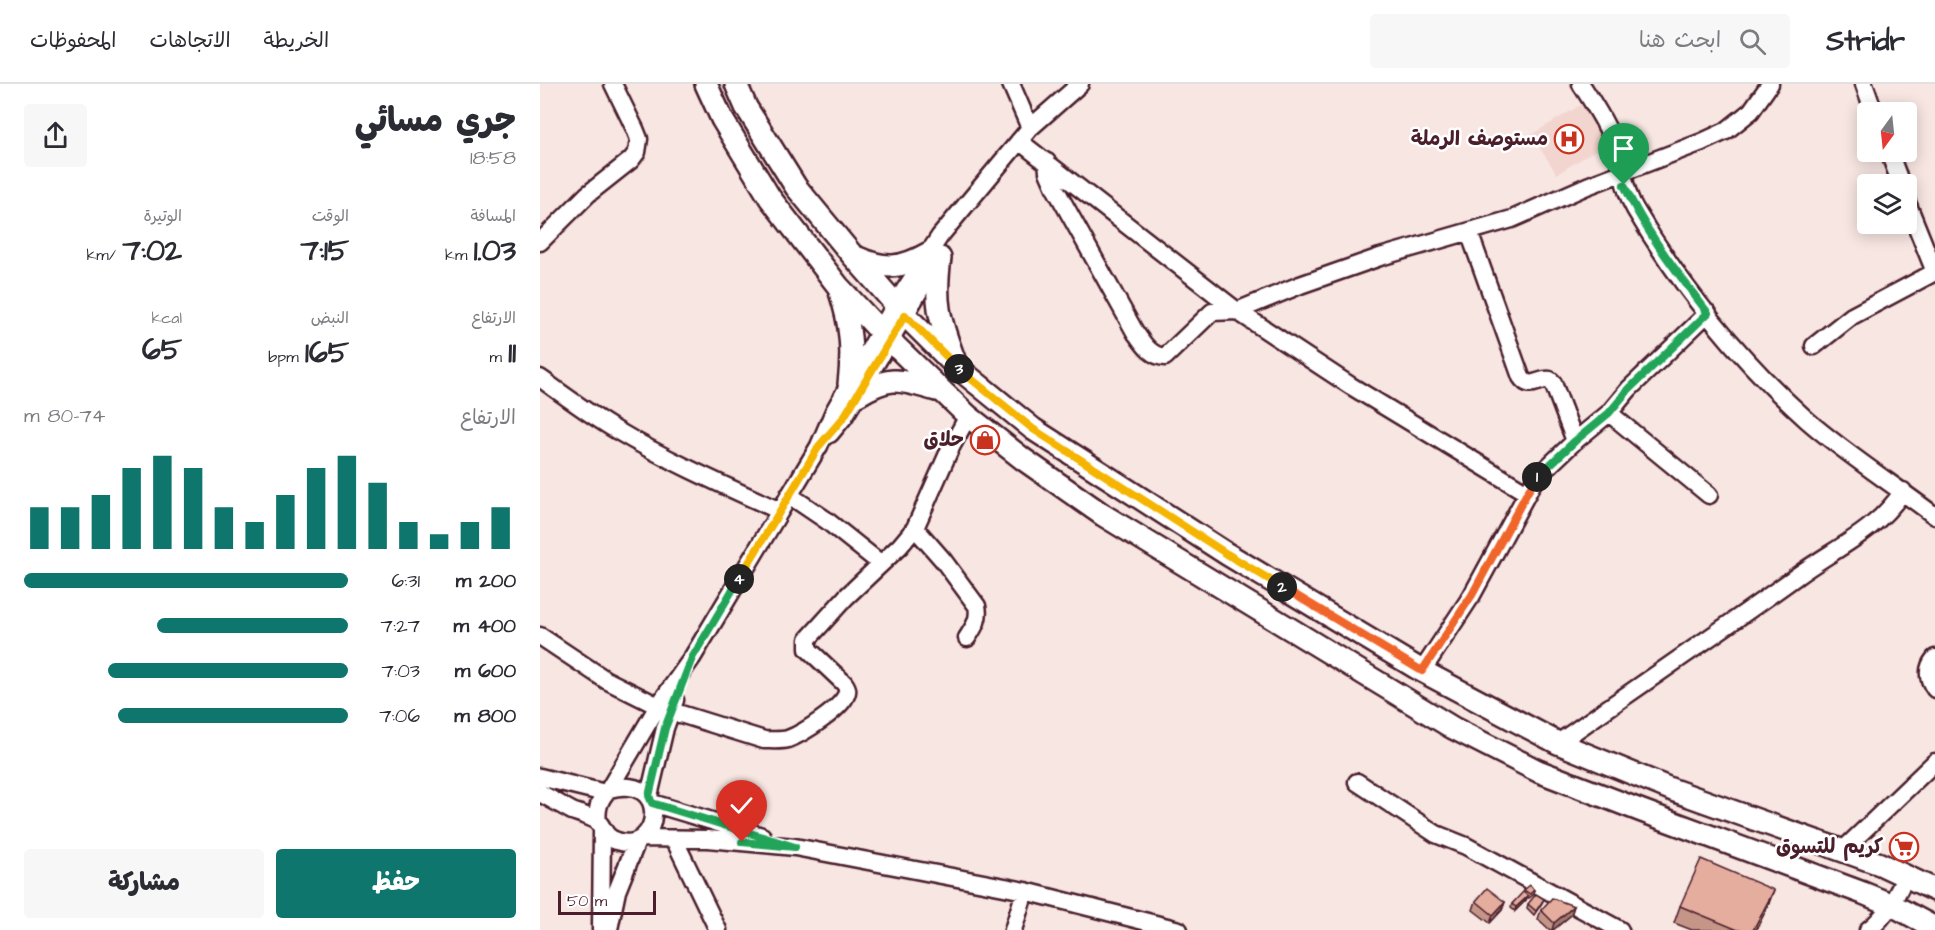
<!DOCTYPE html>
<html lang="ar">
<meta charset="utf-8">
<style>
:root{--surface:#fff;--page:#f7f7f7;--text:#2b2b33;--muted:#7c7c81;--line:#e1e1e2;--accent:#0f766e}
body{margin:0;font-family:"Architects Daughter","Playpen Sans Arabic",sans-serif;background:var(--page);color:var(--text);direction:rtl;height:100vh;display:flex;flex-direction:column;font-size:22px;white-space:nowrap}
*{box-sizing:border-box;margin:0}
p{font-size:20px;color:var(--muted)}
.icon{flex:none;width:33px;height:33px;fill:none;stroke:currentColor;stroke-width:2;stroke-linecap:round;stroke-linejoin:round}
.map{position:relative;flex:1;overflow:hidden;direction:ltr}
.side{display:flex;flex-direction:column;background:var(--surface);width:540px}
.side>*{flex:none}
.needle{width:39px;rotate:195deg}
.tools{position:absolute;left:1317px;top:18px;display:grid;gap:12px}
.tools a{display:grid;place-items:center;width:60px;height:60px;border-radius:6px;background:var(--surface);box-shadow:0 3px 15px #0003;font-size:30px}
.scale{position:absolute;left:18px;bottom:15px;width:98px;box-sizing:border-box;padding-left:6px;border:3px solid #4a1f2b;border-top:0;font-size:16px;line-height:21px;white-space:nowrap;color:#4a1f2b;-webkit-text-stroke:4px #fff;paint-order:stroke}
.pin{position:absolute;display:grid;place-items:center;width:51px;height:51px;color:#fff;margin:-62px -26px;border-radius:50% 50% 50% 0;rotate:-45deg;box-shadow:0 0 6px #0007}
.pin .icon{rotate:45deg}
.km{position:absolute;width:30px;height:30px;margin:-15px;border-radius:50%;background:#222;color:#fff;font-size:16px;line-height:30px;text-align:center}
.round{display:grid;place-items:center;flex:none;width:63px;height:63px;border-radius:6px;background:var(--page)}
.head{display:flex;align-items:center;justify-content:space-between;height:102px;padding:0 24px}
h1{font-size:33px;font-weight:800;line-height:45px}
.figures{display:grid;grid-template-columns:repeat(3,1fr);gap:9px;height:102px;padding:6px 24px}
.figures div{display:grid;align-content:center}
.figures b{font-size:30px;font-weight:800}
.figures small{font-size:16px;font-weight:400}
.figures p{font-size:16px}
.chart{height:168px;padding:12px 24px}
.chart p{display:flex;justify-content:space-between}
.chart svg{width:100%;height:108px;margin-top:6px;stroke:var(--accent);stroke-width:6}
.primary-button{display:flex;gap:12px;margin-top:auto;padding:12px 24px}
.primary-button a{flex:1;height:69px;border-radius:6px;background:var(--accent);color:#fff;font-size:24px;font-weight:800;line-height:69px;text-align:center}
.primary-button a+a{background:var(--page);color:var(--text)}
ul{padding:0 24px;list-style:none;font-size:20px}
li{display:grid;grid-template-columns:96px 72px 1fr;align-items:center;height:45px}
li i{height:15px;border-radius:8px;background:var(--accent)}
header{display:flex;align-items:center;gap:36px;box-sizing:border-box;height:84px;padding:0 30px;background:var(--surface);border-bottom:2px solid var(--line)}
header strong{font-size:28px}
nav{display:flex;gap:33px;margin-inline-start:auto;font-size:21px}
.search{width:420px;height:54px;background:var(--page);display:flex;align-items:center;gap:15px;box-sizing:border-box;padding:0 21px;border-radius:6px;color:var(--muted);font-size:22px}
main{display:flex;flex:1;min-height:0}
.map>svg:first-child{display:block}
</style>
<header>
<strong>Stridr</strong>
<div class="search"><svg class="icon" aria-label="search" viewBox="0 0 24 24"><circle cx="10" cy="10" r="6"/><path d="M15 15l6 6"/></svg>ابحث هنا</div>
<nav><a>الخريطة</a><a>الاتجاهات</a><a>المحفوظات</a></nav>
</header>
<main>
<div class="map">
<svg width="1395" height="846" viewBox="0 0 1395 846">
<rect width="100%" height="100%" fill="#f7e6e2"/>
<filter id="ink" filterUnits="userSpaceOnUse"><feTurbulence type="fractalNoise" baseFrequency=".0167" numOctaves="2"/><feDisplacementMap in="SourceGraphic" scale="12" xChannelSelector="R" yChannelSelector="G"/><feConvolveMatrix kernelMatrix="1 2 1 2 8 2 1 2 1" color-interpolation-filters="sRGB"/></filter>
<g filter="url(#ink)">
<path fill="#f2d5ce" d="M 1041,21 L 1068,58 L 1017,90 L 991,51 Z"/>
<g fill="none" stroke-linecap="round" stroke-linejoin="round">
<g stroke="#4a1f2b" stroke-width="21">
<path id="minor" d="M 471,0 L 490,44
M 1041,0 C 1055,22 1069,43 1077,68 C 1084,88 1084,107 1095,125 C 1140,202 1200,276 1267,336 C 1307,371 1353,400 1395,432
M 1324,0 L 1334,28
M 479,57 L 697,227 L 811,302 L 987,409
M 1349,68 L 1361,100
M 507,78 L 508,88 L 515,104 L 595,248 C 603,259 610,272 625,273 L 672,228 L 697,227 L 760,201 L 840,173 L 972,135 L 1047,102 L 1162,58 L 1186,47 L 1211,27 L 1230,0
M 1366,116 L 1395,188
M 929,148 L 981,293 C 990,307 998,294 1010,296 L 1013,299 L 1035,357
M 0,158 L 48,110 L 91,76 L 97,68 L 99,55 L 95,45 L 73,0
M 1274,262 L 1312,232 L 1395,188
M 0,294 C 25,312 49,330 76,346 C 128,377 185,402 240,427
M 1069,329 L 1169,411
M 290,350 L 304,333 L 398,176
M 249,411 L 286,436 L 340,479
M 375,444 L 403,476 L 437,522 C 440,535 434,543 427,554
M 0,552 L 66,596 L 118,622
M 1395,574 C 1386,585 1387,594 1395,605
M 882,587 L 932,511 L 995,395 L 1035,357 L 1069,329 L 1089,305 L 1168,229
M 131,627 L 224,656 C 232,656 240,657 248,655 C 262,650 305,623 307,608 C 308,604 306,602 304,599 L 268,565 L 268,555 L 306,513 L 360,462 L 375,444 L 410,365 L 428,332
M 1018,659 C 1097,603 1178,549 1257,492 C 1295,464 1336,448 1363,407
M 0,693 L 65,709
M 817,698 L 896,750 L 926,762 L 1080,846
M 69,705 L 118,622 L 152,574 L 279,362 L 294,327 L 356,219 L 400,152 L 490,44 L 540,0
M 0,709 C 11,715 21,721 32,727 C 40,730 52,733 58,738 C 65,745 64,753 77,757 C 121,772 132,688 69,705 C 59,715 56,725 58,739
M 109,712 L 125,644 L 135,616
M 112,719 L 222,752
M 102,754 L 168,755 L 255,763 L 485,807 L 639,846
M 134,755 L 178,846
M 1303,766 L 1395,678
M 69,845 L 77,807 L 97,757
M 61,846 L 62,746
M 473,846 L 485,807
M 1328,846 C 1347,832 1356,812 1366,792"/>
</g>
<g stroke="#4a1f2b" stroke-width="26">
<path id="major" d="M 166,0 L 182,35 L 230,114 L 298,202 L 340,247 L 428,332 L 483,375 L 563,431 L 913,644 L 998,687 L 1102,727 L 1323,809 L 1352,821 L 1395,844
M 196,0 L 206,23 L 256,103 L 313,172 L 365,231 L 418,284 L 493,345 L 687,470 L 882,587 L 1018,659 L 1133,706 L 1340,780 L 1395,806
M 316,173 C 345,186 361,185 389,169
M 400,174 C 394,217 399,235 414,275
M 300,208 C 311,241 313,266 309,300
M 318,311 C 351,290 361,296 396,306"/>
</g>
<use href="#minor" stroke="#fff" stroke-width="16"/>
<use href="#major" stroke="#fff" stroke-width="21"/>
</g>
<path fill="#c59588" stroke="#4a1f2b" stroke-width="1.5" d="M 984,806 L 994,806 L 993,811 L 989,814 L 987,813 L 986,816 L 975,827 L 971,824 L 972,820 L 984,808 Z
M 1004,815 L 1002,819 L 994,831 L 987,824 L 988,820 Z
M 936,817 L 965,818 L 962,826 L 950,839 L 933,826 Z
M 1034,822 L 1031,831 L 1013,846 L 1010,846 L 998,835 L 1001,826 Z
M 1140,822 L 1228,822 L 1216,846 L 1152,846 L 1134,839 Z"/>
<path fill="#a0796f" stroke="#4a1f2b" stroke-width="1.5" d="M 1234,806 L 1228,822 L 1216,846 L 1213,846 Z
M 988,812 L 986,816 L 975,827 L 976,823 Z
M 965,818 L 962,826 L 950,839 L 953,831 Z
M 1034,822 L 1031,831 L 1013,846 L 1012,846 L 1014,839 Z"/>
<path fill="#e5ad9e" stroke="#4a1f2b" stroke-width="1.5" d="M 1161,775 L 1234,806 L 1213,846 L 1198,846 L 1140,822 Z
M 990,801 L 994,806 L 990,810 L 984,806 Z
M 947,804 L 965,818 L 953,831 L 936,817 Z
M 983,808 L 988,812 L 976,823 L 972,820 Z
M 996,810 L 1004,815 L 996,827 L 988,820 Z
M 1012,814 L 1034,822 L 1014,839 L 1001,826 Z"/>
</g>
<g fill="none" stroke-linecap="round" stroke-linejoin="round" filter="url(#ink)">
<g stroke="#fff" stroke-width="12">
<path id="split-1" d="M 997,393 L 1035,357 L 1069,329 L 1089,305 L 1168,229 C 1137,188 1105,148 1084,101"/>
</g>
<g stroke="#fff" stroke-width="12">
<path id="split-2" d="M 742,503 L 882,587 L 932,511 L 987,409 L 997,393"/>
</g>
<g stroke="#fff" stroke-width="12">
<path id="split-3" d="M 419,285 L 493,345 L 687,470 L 742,503"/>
</g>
<g stroke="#fff" stroke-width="12">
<path id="split-4" d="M 199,495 L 279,362 L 304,333 L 365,231 L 419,285"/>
</g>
<g stroke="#fff" stroke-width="12">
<path id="split-5" d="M 199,495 L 152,574 L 125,644 L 109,712 L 112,719 L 255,763 L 202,758"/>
</g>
<use href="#split-1" stroke="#22a559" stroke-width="8"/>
<use href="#split-2" stroke="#f0652b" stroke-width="8"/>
<use href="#split-3" stroke="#f5b400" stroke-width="8"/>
<use href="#split-4" stroke="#f5b400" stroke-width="8"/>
<use href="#split-5" stroke="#22a559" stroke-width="8"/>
</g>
<defs>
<g id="hospital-ring" transform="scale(1.5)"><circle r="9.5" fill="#fff" stroke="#c8321e" stroke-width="1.5"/><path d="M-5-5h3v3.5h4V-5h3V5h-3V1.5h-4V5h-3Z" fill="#c8321e"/></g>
<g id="shop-ring" transform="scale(1.5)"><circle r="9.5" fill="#fff" stroke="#c8321e" stroke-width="1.5"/><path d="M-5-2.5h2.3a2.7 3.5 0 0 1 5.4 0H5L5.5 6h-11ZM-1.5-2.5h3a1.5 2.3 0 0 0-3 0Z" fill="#c8321e"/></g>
<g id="supermarket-ring" transform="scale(1.5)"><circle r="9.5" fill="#fff" stroke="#c8321e" stroke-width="1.5"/><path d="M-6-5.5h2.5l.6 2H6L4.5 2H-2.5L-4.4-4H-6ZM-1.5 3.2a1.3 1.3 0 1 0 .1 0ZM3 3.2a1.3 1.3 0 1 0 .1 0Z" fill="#c8321e"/></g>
</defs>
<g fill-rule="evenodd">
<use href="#hospital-ring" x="1029" y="55"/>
<use href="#shop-ring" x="445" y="356"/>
<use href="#supermarket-ring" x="1364" y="763"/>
</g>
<g text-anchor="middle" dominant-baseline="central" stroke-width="5" stroke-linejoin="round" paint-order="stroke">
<g font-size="20" font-weight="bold" fill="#4a1f2b" stroke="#fff" text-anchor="end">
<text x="1008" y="55">مستوصف الرملة</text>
<text x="424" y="356">حلاق</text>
<text x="1343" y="763">كريم للتسوق</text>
</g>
</g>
</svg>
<div class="tools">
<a><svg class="needle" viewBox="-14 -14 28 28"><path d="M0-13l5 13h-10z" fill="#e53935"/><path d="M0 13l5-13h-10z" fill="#7c7c81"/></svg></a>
<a><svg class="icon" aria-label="layers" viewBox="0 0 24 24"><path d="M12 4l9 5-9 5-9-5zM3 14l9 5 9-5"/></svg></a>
</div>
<div class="scale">50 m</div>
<div class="pin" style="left:1084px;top:101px;background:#1e9e55"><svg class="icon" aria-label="arrive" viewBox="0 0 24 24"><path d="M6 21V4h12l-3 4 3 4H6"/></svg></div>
<div class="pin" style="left:202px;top:758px;background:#d93025"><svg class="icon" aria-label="check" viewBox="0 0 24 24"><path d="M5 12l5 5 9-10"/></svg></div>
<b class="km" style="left:997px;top:393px">1</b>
<b class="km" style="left:742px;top:503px">2</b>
<b class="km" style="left:419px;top:285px">3</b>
<b class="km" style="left:199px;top:495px">4</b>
</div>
<section class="side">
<div class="head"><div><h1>جري مسائي</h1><p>18:58</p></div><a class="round"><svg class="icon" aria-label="share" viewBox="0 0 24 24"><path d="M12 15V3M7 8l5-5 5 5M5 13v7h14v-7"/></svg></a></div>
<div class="figures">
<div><p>المسافة</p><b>1.03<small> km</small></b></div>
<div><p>الوقت</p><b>7:15</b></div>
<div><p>الوتيرة</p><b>7:02<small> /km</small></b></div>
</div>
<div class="figures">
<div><p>الارتفاع</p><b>11<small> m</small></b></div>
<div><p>النبض</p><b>165<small> bpm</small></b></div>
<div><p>kcal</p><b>65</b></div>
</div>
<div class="chart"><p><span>الارتفاع</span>74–80 m</p>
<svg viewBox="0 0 160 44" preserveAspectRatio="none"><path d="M5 44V27M15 44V27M25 44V22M35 44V11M45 44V6M55 44V11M65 44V27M75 44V33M85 44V22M95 44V11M105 44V6M115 44V17M125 44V33M135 44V38M145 44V33M155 44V27"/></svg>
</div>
<ul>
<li><b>200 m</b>6:31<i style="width:100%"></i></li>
<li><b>400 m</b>7:27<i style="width:59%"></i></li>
<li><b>600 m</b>7:03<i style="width:74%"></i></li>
<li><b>800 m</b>7:06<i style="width:71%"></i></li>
</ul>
<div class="primary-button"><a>حفظ</a><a>مشاركة</a></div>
</section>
</main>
